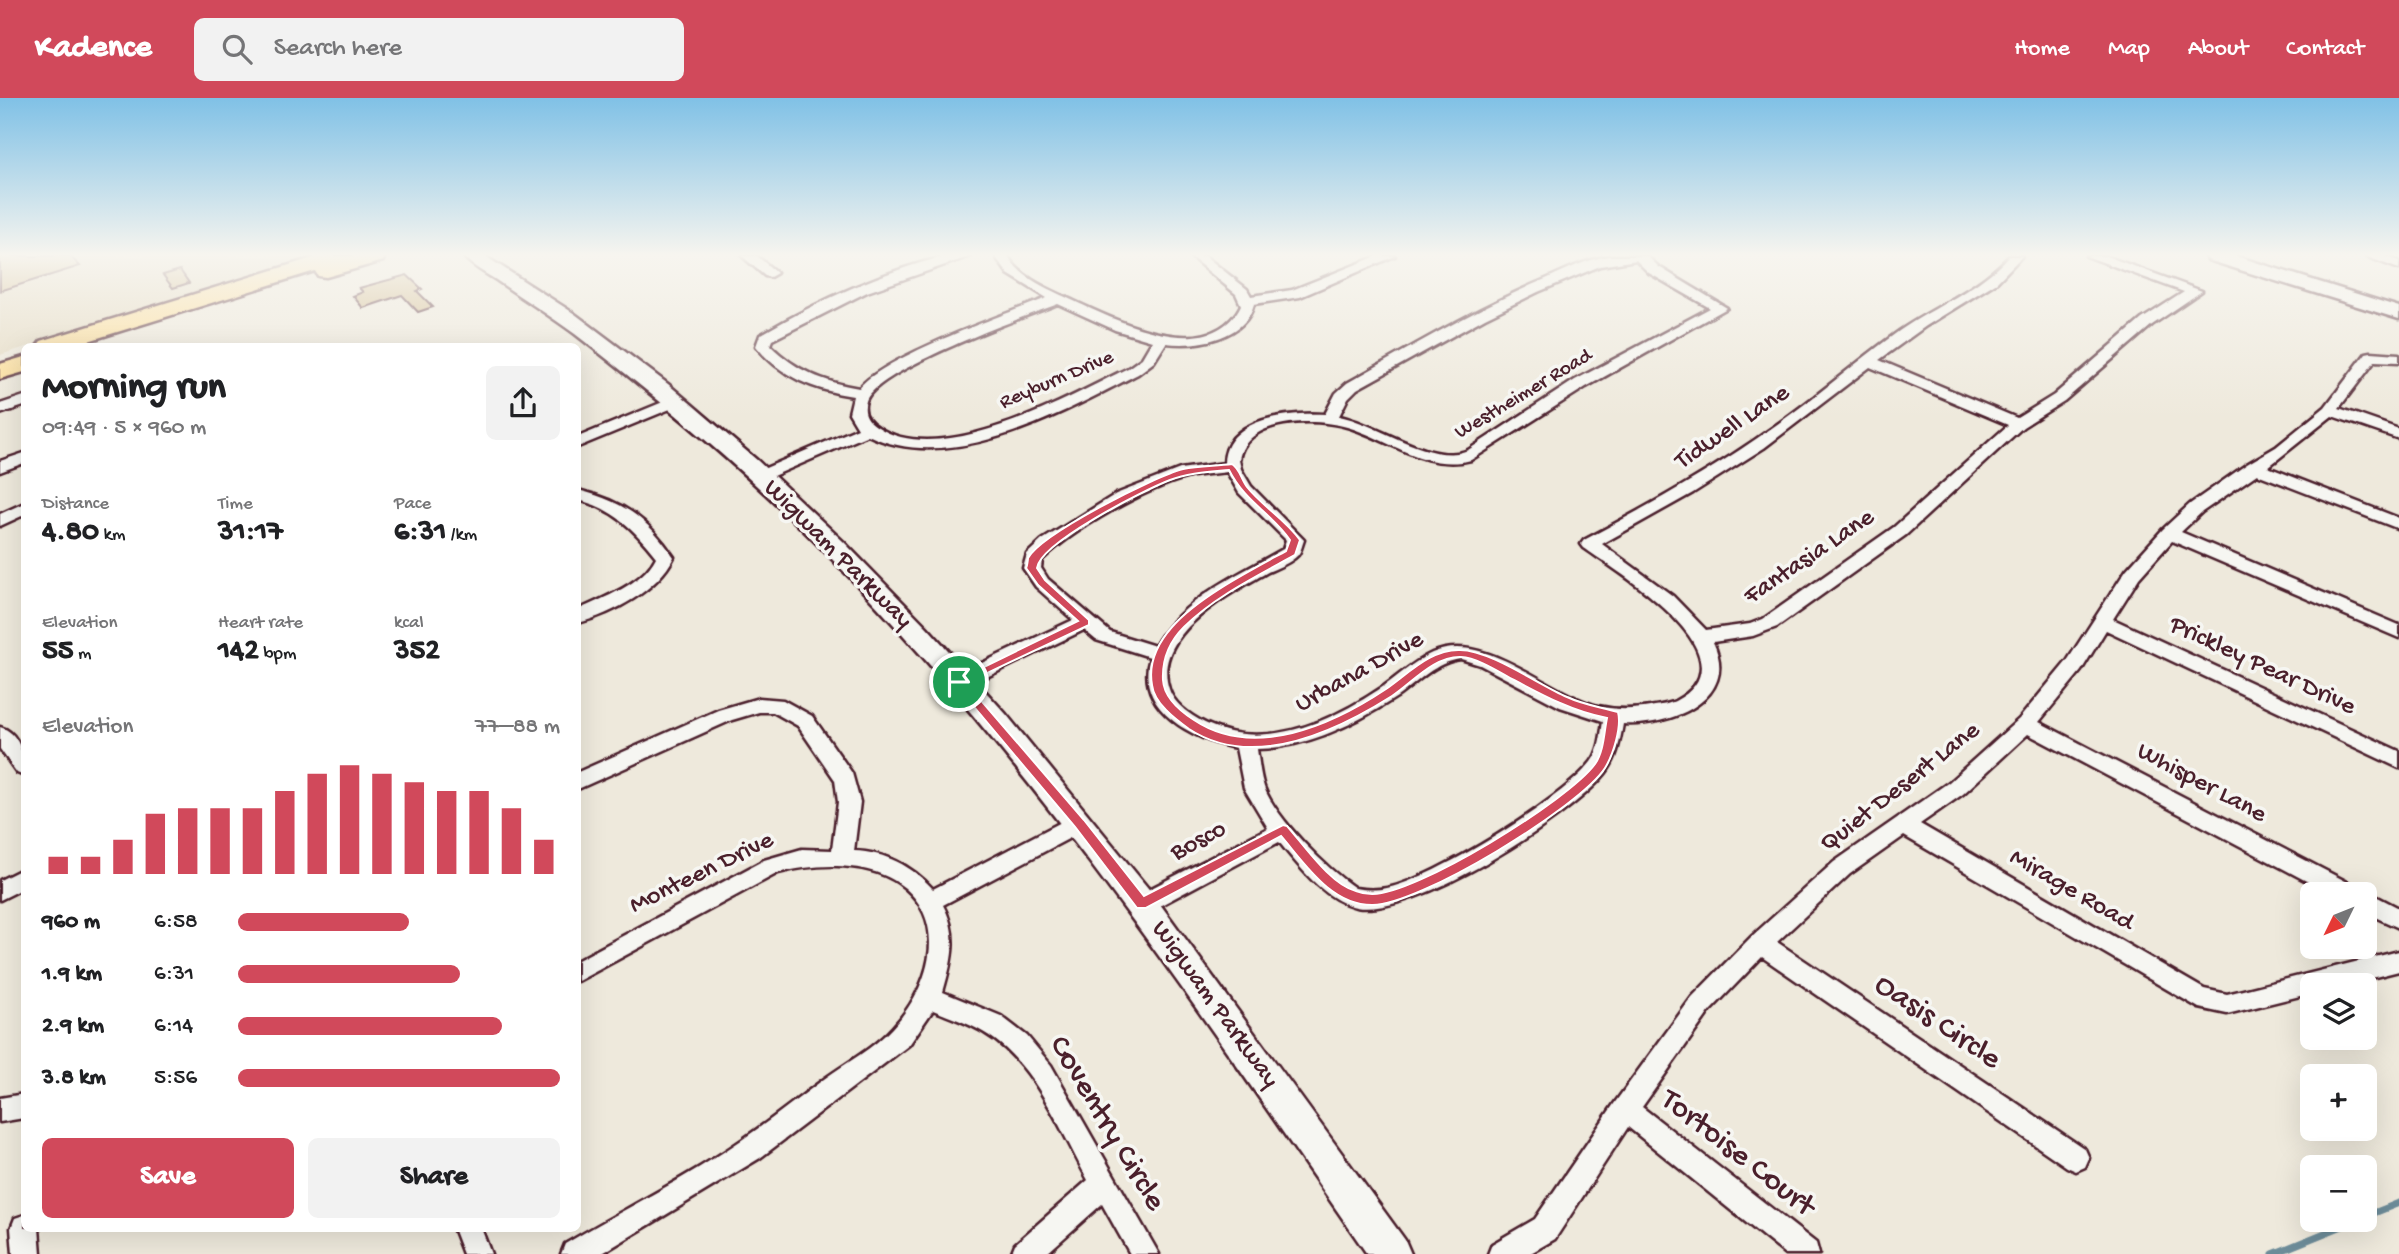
<!DOCTYPE html>
<meta charset="utf-8">
<style>
:root{--surface:#fff;--page:#f2f2f2;--text:#202124;--muted:#757577;--accent:#d1495b}
body{margin:0;font-family:"Gochi Hand",sans-serif;background:var(--page);color:var(--text);height:100vh;display:flex;flex-direction:column;font-size:26px;white-space:nowrap}
*{box-sizing:border-box;margin:0}
p{font-size:23px;color:var(--muted)}
.icon{flex:none;width:38px;height:38px;fill:none;stroke:currentColor;stroke-width:2;stroke-linecap:round;stroke-linejoin:round}
.map{position:relative;flex:1;overflow:hidden}
.details{position:absolute;left:21px;top:245px;width:560px;height:889px;display:flex;flex-direction:column;background:var(--surface);border-radius:10px;box-shadow:0 7px 28px #0002}
.details>*{flex:none}
.needle{width:46px;rotate:227deg}
.buttons{position:absolute;left:2300px;top:784px;display:grid;gap:14px}
.buttons a{display:grid;place-items:center;width:77px;height:77px;border-radius:10px;background:var(--surface);box-shadow:0 7px 28px #0002;font-size:35px}
.pin{position:absolute;display:grid;place-items:center;width:60px;height:60px;color:#fff;margin:-30px;border:4px solid #fff;border-radius:50%;box-shadow:0 2px 7px #0007}
.round{display:grid;place-items:center;flex:none;width:74px;height:74px;border-radius:10px;background:var(--page)}
.summary{display:flex;align-items:center;justify-content:space-between;height:119px;padding:0 21px}
h1{font-size:38px;font-weight:700;line-height:52px}
.figures{display:grid;grid-template-columns:repeat(3,1fr);gap:10px;height:119px;padding:7px 21px}
.figures div{display:grid;align-content:center}
.figures b{font-size:30px;font-weight:700}
.figures small{font-size:19px;font-weight:400}
.figures p{font-size:19px}
.chart{height:196px;padding:14px 21px}
.chart p{display:flex;justify-content:space-between}
.chart svg{width:100%;height:126px;margin-top:7px;stroke:var(--accent);stroke-width:6}
.cta{display:flex;gap:14px;margin-top:auto;padding:14px 21px}
.cta a{flex:1;height:80px;border-radius:10px;background:var(--accent);color:#fff;font-size:28px;font-weight:700;line-height:80px;text-align:center}
.cta a+a{background:var(--page);color:var(--text)}
ul{padding:0 21px;list-style:none;font-size:23px}
li{display:grid;grid-template-columns:112px 84px 1fr;align-items:center;height:52px}
li i{height:18px;border-radius:9px;background:var(--accent)}
header{display:flex;align-items:center;gap:42px;box-sizing:border-box;height:98px;padding:0 35px;background:var(--accent);color:#fff}
header strong{font-size:33px}
nav{display:flex;gap:38px;margin-inline-start:auto;font-size:24px}
.search{width:490px;height:63px;background:var(--page);display:flex;align-items:center;gap:18px;box-sizing:border-box;padding:0 24px;border-radius:10px;color:var(--muted);font-size:26px}
.map>svg:first-child{display:block}
</style>
<header>
<strong>Kadence</strong>
<div class="search"><svg class="icon" aria-label="search" viewBox="0 0 24 24"><circle cx="10" cy="10" r="6"/><path d="M15 15l6 6"/></svg>Search here</div>
<nav><a>Home</a><a>Map</a><a>About</a><a>Contact</a></nav>
</header>
<div class="map">
<svg width="2399" height="1156" viewBox="0 0 2399 1156">
<rect width="100%" height="100%" fill="#eee9dc"/>
<filter id="ink" filterUnits="userSpaceOnUse"><feTurbulence type="fractalNoise" baseFrequency=".0143" numOctaves="2"/><feDisplacementMap in="SourceGraphic" scale="14" xChannelSelector="R" yChannelSelector="G"/><feConvolveMatrix kernelMatrix="1 2 1 2 8 2 1 2 1" color-interpolation-filters="sRGB"/></filter>
<g filter="url(#ink)">
<path fill="#e4dac2" d="M 0,158 L 325,158 L 0,257 Z"/>
<g fill="none" stroke-linecap="round" stroke-linejoin="round">
<path stroke="#6d8c99" stroke-width="7" d="M 2364,1119 L 2399,1105
M 2273,1156 L 2357,1122"/>
</g>
<path fill="#ceb686" stroke="#4a1f2b" stroke-width="2" d="M 0,158 L 70,158 L 80,168 L 0,193 Z
M 180,172 L 189,185 L 173,190 L 163,177 Z
M 407,177 L 422,191 L 417,193 L 433,209 L 418,214 L 402,197 L 363,210 L 353,198 L 363,194 L 359,190 Z"/>
<g fill="none" stroke-linecap="round" stroke-linejoin="round">
<g stroke="#4a1f2b" stroke-width="5">
<path id="street" d="M 742,158 L 757,158 L 777,175 L 770,179 L 765,178 Z
M 946,158 L 971,158 L 867,194 L 772,242 L 770,247 C 796,273 824,284 859,290 C 883,259 1006,216 1047,200 L 1008,176 L 995,158 L 1008,158 C 1021,181 1051,192 1074,203 C 1117,223 1210,269 1241,207 L 1236,196 L 1190,158 L 1205,158 L 1247,191 L 1251,198 L 1292,192 L 1377,158 L 1395,158 L 1300,199 L 1254,206 C 1245,241 1197,249 1166,245 L 1154,264 L 1138,276 C 1064,314 951,378 868,337 L 766,381 L 754,381 L 752,378 L 754,375 L 858,330 L 849,315 L 853,298 C 815,292 780,279 756,248 L 760,237 C 818,203 881,174 946,158 ZM 1058,206 L 1115,232 L 1152,243 L 1142,260 L 1128,270 C 1068,300 941,371 878,329 C 868,323 862,315 866,303 C 876,272 1023,219 1058,206 Z
M 1609,158 L 1647,158 L 1659,169 L 1727,210 L 1586,289 L 1471,362 C 1425,374 1389,341 1347,329 C 1316,320 1246,319 1239,362 L 1241,371 L 1251,388 L 1304,442 C 1302,447 1301,453 1298,457 C 1291,465 1276,470 1266,475 C 1228,497 1151,537 1169,591 C 1174,607 1193,619 1207,626 C 1266,654 1334,622 1384,588 C 1400,577 1414,563 1432,555 C 1486,532 1546,594 1598,608 C 1615,612 1632,612 1650,609 C 1659,607 1667,607 1675,603 C 1758,559 1618,474 1584,450 L 1581,446 L 1584,442 C 1650,407 1715,371 1776,327 C 1819,297 1857,263 1899,233 C 1935,208 1978,192 2009,158 L 2022,158 L 1997,184 L 1926,228 L 1879,262 L 2017,320 L 2054,297 L 2142,221 L 2184,194 L 2086,158 L 2106,158 L 2202,193 L 2152,227 L 2064,303 L 2023,329 L 1906,437 L 1777,529 L 1753,538 L 1713,544 C 1741,602 1669,629 1623,626 C 1620,643 1617,661 1605,676 C 1568,721 1414,820 1356,809 C 1324,802 1299,768 1279,744 L 1150,813 L 1142,815 L 1134,813 L 1131,806 L 1134,799 L 1268,730 L 1244,690 L 1236,650 C 1194,642 1134,612 1150,559 L 1096,542 L 1084,532 L 966,589 L 952,589 L 949,584 L 952,579 L 1073,522 L 1036,489 L 1023,470 L 1027,456 L 1042,442 L 1116,396 L 1180,371 L 1224,365 C 1225,319 1291,314 1325,316 L 1336,295 L 1347,285 C 1413,248 1478,209 1548,180 C 1568,171 1587,161 1609,158 ZM 1636,162 L 1649,175 L 1710,210 L 1575,282 L 1468,352 C 1432,368 1377,325 1339,318 L 1348,300 L 1357,291 L 1485,220 L 1538,194 L 1600,168 ZM 1870,269 L 2008,327 L 1894,429 L 1763,521 L 1750,526 L 1706,532 L 1673,498 L 1602,446 L 1693,395 L 1764,350 ZM 1227,374 L 1239,395 L 1286,442 L 1283,451 C 1238,477 1182,500 1155,548 L 1110,534 L 1048,481 L 1041,470 L 1042,462 C 1075,430 1144,391 1189,379 C 1200,376 1214,376 1227,374 ZM 1461,561 L 1480,567 L 1560,609 L 1603,623 C 1601,636 1600,653 1591,664 C 1562,702 1435,780 1387,790 C 1377,792 1366,792 1355,790 C 1327,771 1276,721 1264,689 C 1260,677 1259,664 1257,651 C 1306,650 1356,626 1397,599 C 1418,584 1435,564 1461,561 Z
M 2365,158 L 2385,158 L 2399,163 L 2399,171 Z
M 2371,254 L 2399,256 L 2399,264 L 2375,263 L 2339,310 L 2399,331 L 2399,341 L 2332,318 L 2268,369 L 2399,420 L 2399,431 L 2257,376 L 2202,414 L 2181,434 L 2399,527 L 2399,540 L 2172,443 L 2139,480 L 2113,521 L 2399,653 L 2399,670 L 2106,532 L 2081,573 L 2039,624 L 2359,790 L 2362,795 L 2372,796 L 2399,810 L 2399,830 L 2364,814 L 2364,796 L 2331,796 L 2028,636 L 1963,696 L 1920,726 L 2204,891 L 2227,896 L 2399,853 L 2399,873 L 2343,887 L 2312,887 L 2312,895 L 2227,916 L 2199,910 L 1904,738 L 1850,776 L 1777,844 L 2085,1051 L 2089,1060 L 2085,1069 L 2076,1073 L 2067,1069 L 1762,859 L 1710,913 L 1642,1009 L 1816,1145 L 1819,1156 L 1785,1156 L 1628,1029 L 1555,1141 L 1529,1156 L 1488,1156 L 1492,1146 L 1535,1121 L 1616,1003 L 1692,899 L 1752,838 L 1834,764 L 1949,684 L 2019,621 L 2067,563 L 2126,472 L 2163,431 L 2190,406 L 2247,366 L 2276,349 L 2325,309 L 2366,255 Z
M 24,298 L 24,308 L 0,316 L 0,306 Z
M 675,299 L 683,304 L 680,307 L 578,349 L 578,339 Z
M 24,355 L 24,365 L 0,374 L 0,363 Z
M 578,392 C 623,403 648,421 674,459 C 658,492 613,516 578,525 L 578,512 C 604,499 642,487 656,459 C 634,431 613,410 578,402 Z
M 24,405 L 24,417 L 0,428 L 0,416 Z
M 759,600 L 783,602 L 812,618 L 852,675 L 860,704 L 854,753 C 885,754 912,768 933,791 L 1071,719 L 1079,717 L 1087,719 L 1090,725 L 1087,731 L 943,807 C 959,837 952,863 943,894 L 1001,918 L 1027,938 L 1051,967 L 1159,1156 L 1130,1156 L 1102,1106 L 1046,1156 L 1011,1156 L 1015,1146 L 1088,1082 C 1060,1032 1035,964 983,934 C 968,925 950,919 933,912 L 909,947 L 760,1060 L 601,1156 L 561,1156 L 565,1146 C 624,1111 687,1080 743,1041 C 771,1022 797,1001 824,981 C 846,965 874,950 892,930 C 927,893 950,829 905,790 C 872,762 817,765 778,775 L 578,883 L 578,862 L 764,762 L 802,751 L 832,752 L 838,704 L 835,682 L 798,628 L 773,614 L 759,614 L 732,622 L 578,691 L 578,674 L 718,612 Z
M 0,629 C 21,635 24,659 24,678 L 17,675 L 0,651 Z
M 24,770 L 24,790 L 0,802 L 0,782 Z
M 24,996 L 24,1020 L 0,1024 L 0,1000 Z
M 24,1117 L 24,1130 L 39,1130 L 41,1156 L 13,1156 L 11,1130 L 15,1120 Z
M 453,1130 L 481,1130 L 491,1156 L 463,1156 Z"/>
</g>
<g stroke="#4a1f2b" stroke-width="5">
<path id="secondary" d="M 463,158 L 485,158 L 575,216 L 668,286 L 758,363 L 844,444 L 927,529 L 1006,616 L 1152,795 L 1405,1142 L 1411,1156 L 1367,1156 C 1199,913 1035,667 826,455 C 748,375 663,304 575,236 C 549,217 522,200 496,182 C 485,175 472,168 463,158 Z
M 2206,158 L 2236,158 L 2399,209 L 2399,221 L 2208,162 Z"/>
</g>
<g stroke="#4a1f2b" stroke-width="5">
<path id="primary" d="M 319,158 L 385,158 L 383,163 L 326,179 L 318,178 L 315,173 L 72,248 L 37,248 L 41,243 Z
M 24,259 L 24,274 L 0,281 L 0,266 Z"/>
</g>
<use href="#street" fill="#f6f6f2" fill-rule="evenodd"/>
<use href="#secondary" fill="#f6f6f2" fill-rule="evenodd"/>
<use href="#primary" fill="#fede96" fill-rule="evenodd"/>
</g>
</g>
<linearGradient id="sky" x2="0" y2="1"><stop stop-color="#80c1e6"/><stop offset="0.49" stop-color="#f7f5ef"/><stop offset="1" stop-color="#f7f5ef" stop-opacity="0"/></linearGradient>
<rect width="2399" height="320" fill="url(#sky)"/>
<path fill="#d1495b" stroke="#fff" stroke-width="2" fill-rule="evenodd" d="M 1232,366 C 1240,371 1241,381 1247,389 C 1263,409 1285,421 1300,442 L 1295,457 C 1257,478 1214,499 1184,529 C 1169,544 1162,561 1163,582 C 1164,599 1180,613 1194,622 C 1254,662 1332,627 1386,591 C 1409,575 1431,551 1460,552 C 1490,552 1539,587 1567,599 C 1584,607 1601,609 1618,614 C 1622,629 1613,657 1605,670 C 1580,709 1418,808 1372,807 C 1331,807 1305,766 1281,738 L 1146,810 L 1137,810 L 1075,729 L 953,584 L 1078,523 L 1038,487 L 1026,470 C 1027,469 1028,461 1028,460 C 1041,436 1155,378 1183,371 C 1199,368 1216,368 1232,366 ZM 1229,372 C 1245,404 1270,414 1290,442 L 1286,453 C 1251,472 1198,499 1172,529 C 1157,546 1148,565 1152,587 C 1154,605 1175,621 1189,631 C 1253,673 1335,634 1392,598 C 1412,585 1434,558 1461,559 C 1478,560 1499,574 1514,582 C 1544,598 1574,614 1607,620 C 1604,634 1604,653 1595,666 C 1569,702 1415,797 1372,796 C 1367,796 1361,795 1356,793 C 1331,787 1304,747 1287,728 L 1283,727 L 1144,798 L 1084,722 L 966,585 L 1089,527 L 1089,522 L 1045,482 L 1037,470 C 1040,445 1144,392 1170,382 C 1188,375 1209,374 1229,372 Z"/>
<g text-anchor="middle" dominant-baseline="central" stroke-width="7" stroke-linejoin="round" paint-order="stroke">
<g font-size="21" fill="#4a1f2b" stroke="#f6f6f2">
<text transform="translate(1057 283) rotate(-23)">Reyburn Drive</text>
<text transform="translate(1524 297) rotate(-31)">Westheimer Road</text>
</g>
<g font-size="26" fill="#4a1f2b" stroke="#f6f6f2">
<text transform="translate(1733 330) rotate(-34)">Tidwell Lane</text>
<text transform="translate(837 457) rotate(45)">Wigwam Parkway</text>
<text transform="translate(1810 460) rotate(-34)">Fantasia Lane</text>
<text transform="translate(2262 569) rotate(25)">Prickley Pear Drive</text>
<text transform="translate(1360 575) rotate(-29)">Urbana Drive</text>
<text transform="translate(2201 686) rotate(28)">Whisper Lane</text>
<text transform="translate(1901 690) rotate(-38)">Quiet Desert Lane</text>
<text transform="translate(1199 744) rotate(-28)">Bosco</text>
<text transform="translate(702 776) rotate(-26)">Monteen Drive</text>
<text transform="translate(2071 793) rotate(30)">Mirage Road</text>
<text transform="translate(1214 907) rotate(54)">Wigwam Parkway</text>
</g>
<g font-size="32" fill="#4a1f2b" stroke="#f6f6f2">
<text transform="translate(1937 925) rotate(34)">Oasis Circle</text>
<text transform="translate(1106 1026) rotate(59)">Coventry Circle</text>
<text transform="translate(1737 1056) rotate(38)">Tortoise Court</text>
</g>
</g>
</svg>
<div class="buttons">
<a><svg class="needle" viewBox="-14 -14 28 28"><path d="M0-13l5 13h-10z" fill="#e53935"/><path d="M0 13l5-13h-10z" fill="#757577"/></svg></a>
<a><svg class="icon" aria-label="layers" viewBox="0 0 24 24"><path d="M12 4l9 5-9 5-9-5zM3 14l9 5 9-5"/></svg></a>
<a>+</a>
<a>−</a>
</div>
<div class="pin" style="left:959px;top:584px;background:#1e9e55"><svg class="icon" aria-label="arrive" viewBox="0 0 24 24"><path d="M6 21V4h12l-3 4 3 4H6"/></svg></div>
<section class="details">
<div class="summary"><div><h1>Morning run</h1><p>09:49 · 5 × 960 m</p></div><a class="round"><svg class="icon" aria-label="share" viewBox="0 0 24 24"><path d="M12 15V3M7 8l5-5 5 5M5 13v7h14v-7"/></svg></a></div>
<div class="figures">
<div><p>Distance</p><b>4.80<small> km</small></b></div>
<div><p>Time</p><b>31:17</b></div>
<div><p>Pace</p><b>6:31<small> /km</small></b></div>
</div>
<div class="figures">
<div><p>Elevation</p><b>55<small> m</small></b></div>
<div><p>Heart rate</p><b>142<small> bpm</small></b></div>
<div><p>kcal</p><b>352</b></div>
</div>
<div class="chart"><p><span>Elevation</span>77–88 m</p>
<svg viewBox="0 0 160 44" preserveAspectRatio="none"><path d="M5 44V38M15 44V38M25 44V32M35 44V23M45 44V21M55 44V21M65 44V21M75 44V15M85 44V9M95 44V6M105 44V9M115 44V12M125 44V15M135 44V15M145 44V21M155 44V32"/></svg>
</div>
<ul>
<li><b>960 m</b>6:58<i style="width:53%"></i></li>
<li><b>1.9 km</b>6:31<i style="width:69%"></i></li>
<li><b>2.9 km</b>6:14<i style="width:82%"></i></li>
<li><b>3.8 km</b>5:56<i style="width:100%"></i></li>
</ul>
<div class="cta"><a>Save</a><a>Share</a></div>
</section>
</div>
